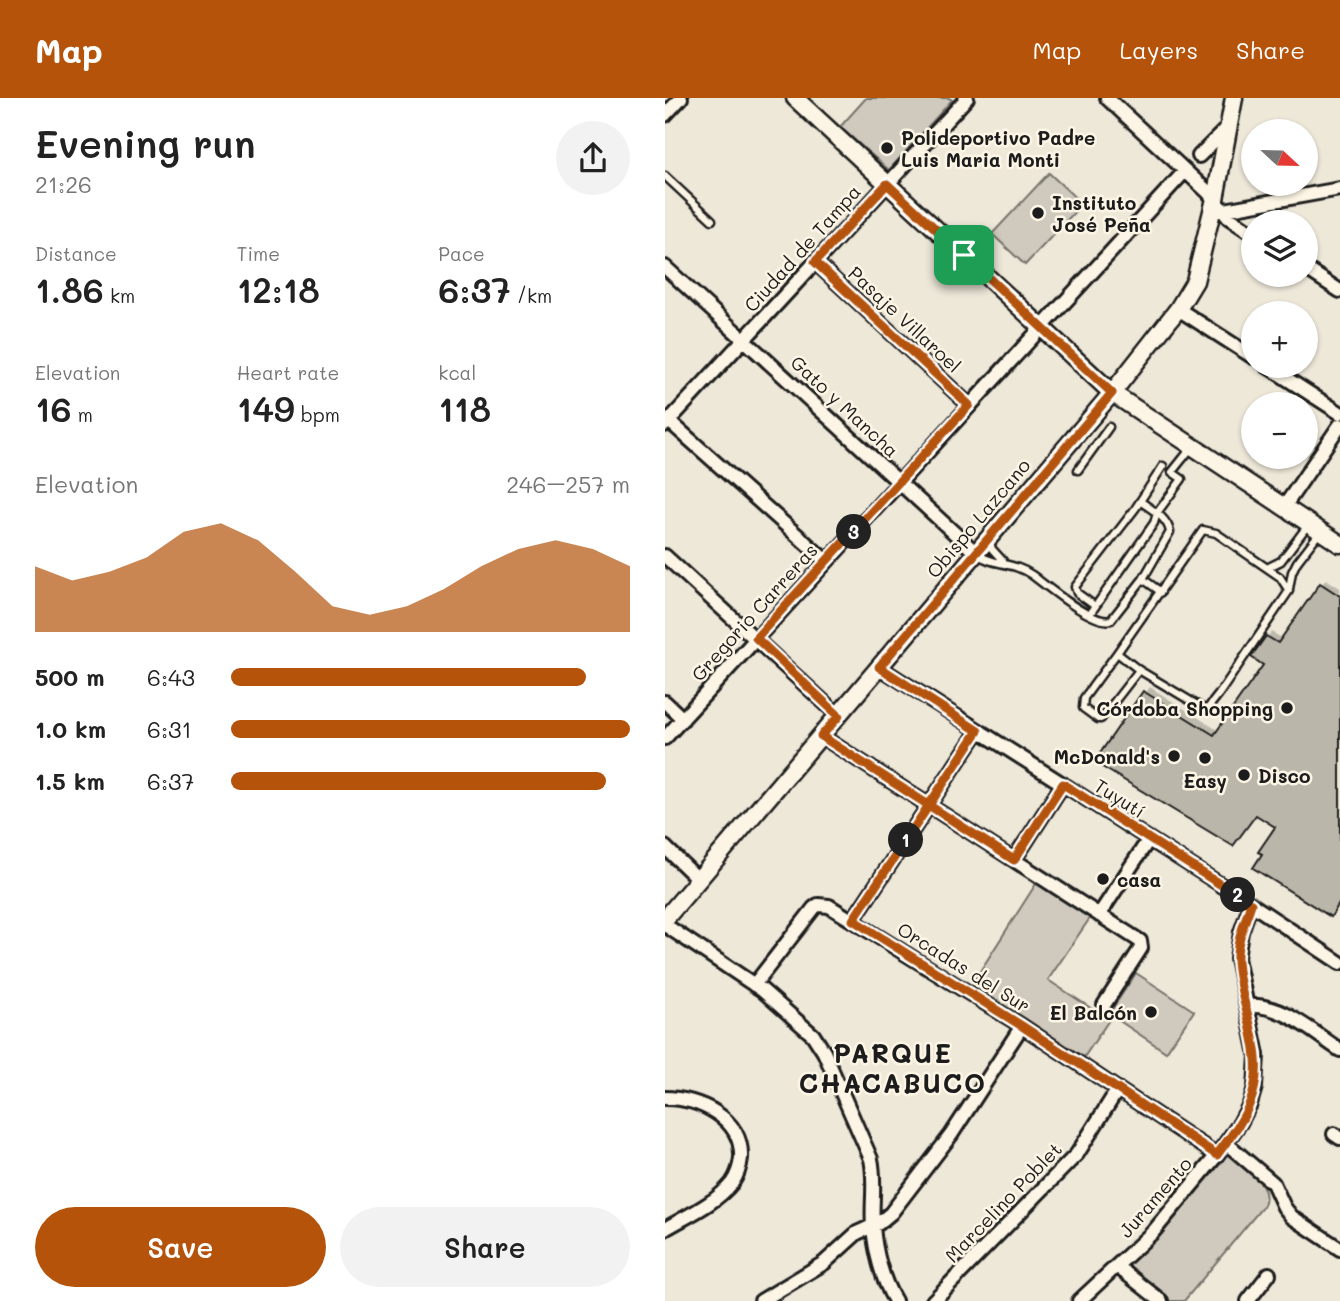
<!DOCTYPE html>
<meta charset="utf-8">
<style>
:root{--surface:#fff;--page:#f2f2f2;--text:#222;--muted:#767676;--accent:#b45309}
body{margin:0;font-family:Mali,sans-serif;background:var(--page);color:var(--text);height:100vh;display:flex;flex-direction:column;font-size:26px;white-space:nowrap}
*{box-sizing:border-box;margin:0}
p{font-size:23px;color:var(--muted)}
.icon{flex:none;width:38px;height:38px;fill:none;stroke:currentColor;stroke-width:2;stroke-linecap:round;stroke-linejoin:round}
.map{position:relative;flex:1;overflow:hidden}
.drawer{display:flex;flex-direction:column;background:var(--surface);width:665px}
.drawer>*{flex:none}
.needle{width:46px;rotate:112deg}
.buttons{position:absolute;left:576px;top:21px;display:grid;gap:14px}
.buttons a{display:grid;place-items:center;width:77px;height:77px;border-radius:50%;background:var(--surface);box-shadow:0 2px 5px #0004;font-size:35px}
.pin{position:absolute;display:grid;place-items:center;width:60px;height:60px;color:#fff;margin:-30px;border-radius:14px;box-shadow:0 4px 10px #0006}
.km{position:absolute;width:35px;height:35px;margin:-18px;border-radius:50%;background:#222;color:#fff;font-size:19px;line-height:35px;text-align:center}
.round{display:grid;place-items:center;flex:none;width:74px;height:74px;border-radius:37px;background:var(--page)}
.overview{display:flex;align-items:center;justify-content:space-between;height:119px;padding:0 35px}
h1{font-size:38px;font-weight:600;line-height:52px}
.stats{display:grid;grid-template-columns:repeat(3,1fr);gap:10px;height:119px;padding:7px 35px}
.stats div{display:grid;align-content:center}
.stats b{font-size:35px;font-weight:600}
.stats small{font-size:19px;font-weight:400}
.stats p{font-size:19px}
.chart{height:196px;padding:14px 35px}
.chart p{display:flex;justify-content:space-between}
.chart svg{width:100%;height:126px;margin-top:7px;fill:var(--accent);opacity:.7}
.button{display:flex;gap:14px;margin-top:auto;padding:14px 35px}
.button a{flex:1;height:80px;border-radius:42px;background:var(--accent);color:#fff;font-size:28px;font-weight:600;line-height:80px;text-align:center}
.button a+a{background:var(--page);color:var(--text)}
ul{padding:0 35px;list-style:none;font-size:23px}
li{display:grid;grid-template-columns:112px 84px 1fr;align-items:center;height:52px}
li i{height:18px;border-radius:9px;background:var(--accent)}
header{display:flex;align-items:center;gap:42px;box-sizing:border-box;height:98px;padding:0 35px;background:var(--accent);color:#fff}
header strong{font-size:33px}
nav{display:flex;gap:38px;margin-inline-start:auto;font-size:24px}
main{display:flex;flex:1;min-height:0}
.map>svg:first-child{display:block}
</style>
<header>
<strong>Map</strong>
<nav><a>Map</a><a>Layers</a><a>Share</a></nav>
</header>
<main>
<section class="drawer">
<div class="overview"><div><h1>Evening run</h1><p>21:26</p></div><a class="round"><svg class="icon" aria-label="share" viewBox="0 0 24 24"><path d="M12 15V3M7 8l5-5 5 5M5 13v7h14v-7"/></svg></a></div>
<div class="stats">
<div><p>Distance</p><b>1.86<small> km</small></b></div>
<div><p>Time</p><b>12:18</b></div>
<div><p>Pace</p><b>6:37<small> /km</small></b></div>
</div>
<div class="stats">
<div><p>Elevation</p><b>16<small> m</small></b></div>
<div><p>Heart rate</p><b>149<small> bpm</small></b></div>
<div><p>kcal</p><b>118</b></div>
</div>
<div class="chart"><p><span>Elevation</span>246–257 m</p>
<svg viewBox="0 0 160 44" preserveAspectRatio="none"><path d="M0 44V21L10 26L20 23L30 18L40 9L50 6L60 12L70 23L80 35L90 38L100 35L110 29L120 21L130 15L140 12L150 15L160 21V44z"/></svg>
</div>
<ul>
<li><b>500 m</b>6:43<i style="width:89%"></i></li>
<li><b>1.0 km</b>6:31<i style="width:100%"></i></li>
<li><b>1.5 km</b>6:37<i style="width:94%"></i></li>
</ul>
<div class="button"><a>Save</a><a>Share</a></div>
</section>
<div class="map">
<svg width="675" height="1203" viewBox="0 0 675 1203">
<rect width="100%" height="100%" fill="#eee8d9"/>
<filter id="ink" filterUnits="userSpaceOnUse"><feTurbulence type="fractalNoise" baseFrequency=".0143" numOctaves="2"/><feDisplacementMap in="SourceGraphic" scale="14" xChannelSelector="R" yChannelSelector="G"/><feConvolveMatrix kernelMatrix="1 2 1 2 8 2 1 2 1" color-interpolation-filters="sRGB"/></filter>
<g filter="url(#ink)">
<path fill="#cfcabd" stroke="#76736c" stroke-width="2" d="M 201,0 L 284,0 L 287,2 L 224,72 L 175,29 Z
M 384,75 L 417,106 L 360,167 L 327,136 Z
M 374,781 L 429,814 L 383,882 L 444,922 L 417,962 L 305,889 Z
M 471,875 L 529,913 L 501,954 L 444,916 Z
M 562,1055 C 577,1066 608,1085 599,1107 L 519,1203 L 497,1203 L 459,1170 Z"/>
<path fill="#0003" d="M 661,481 L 675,490 L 675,804 L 613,728 L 591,715 L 431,664 L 485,589 L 554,633 L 600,567 L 602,539 L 607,534 L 618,541 Z"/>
<path fill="#bab6aa" stroke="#1c1c1c" stroke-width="2" d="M 655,485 L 675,498 L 675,804 L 666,819 L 588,770 L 597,756 L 593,754 L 610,729 L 591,717 L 568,748 L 429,664 L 478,593 L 549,637 L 598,567 L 586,559 L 601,538 L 613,545 Z"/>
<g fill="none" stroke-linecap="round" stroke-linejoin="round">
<g stroke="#1c1c1c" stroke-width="11">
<path id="lane" d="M 0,78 L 47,122
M 413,372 L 444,329
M 538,432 L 551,435 L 615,479 L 624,493 L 554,596 L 543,610 L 539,611 L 474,572 L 452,555 Z
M 325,444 L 327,451 L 338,463
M 312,456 C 328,468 347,463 367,477 C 383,489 428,527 446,522 L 478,481 L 505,434 C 502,419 487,412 475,403
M 602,470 L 616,463 L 643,427
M 478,481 L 496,494
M 624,491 L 627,474 L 632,464 L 655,434
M 430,508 L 412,495 L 410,489 L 470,411 L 498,368
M 425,516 L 489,425 L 492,415 L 517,381 L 507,374 L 527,349
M 452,555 L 419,600 L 418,610 L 433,621 L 436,621 L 474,572"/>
</g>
<g stroke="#1c1c1c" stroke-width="18">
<path id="street" d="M 442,0 L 543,94 L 563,119 L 588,136
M 0,17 L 16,0
M 534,58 L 565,27
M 554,113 L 675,91
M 150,164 L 304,307
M 0,169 L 311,455
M 640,170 L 675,193
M 513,211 L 588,259
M 602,268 L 675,315
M 4,323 L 161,463
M 0,327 L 302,0
M 619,409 L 675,327
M 0,458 L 174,618
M 214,569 L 586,806 L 675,865
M 0,604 L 18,621
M 156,638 L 475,843 L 476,850 L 439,907
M 0,640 L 520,73
M 0,749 L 33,781
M 349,762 L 398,686
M 434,817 L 484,741
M 188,822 L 313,633
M 0,827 L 97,892 L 148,937 L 159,954 L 206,1061 C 211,1083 206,1106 208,1128 C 210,1153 217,1182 230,1203
M 89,887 L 149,810 L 153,807 L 164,808 L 357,928 L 552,1057
M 582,908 C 617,905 647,934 675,952
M 0,1000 C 34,1000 78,1020 76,1060 C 75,1069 72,1078 67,1085 C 51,1105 22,1118 0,1131
M 669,1036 L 675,1040
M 561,1045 L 608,1085 L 619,1109 L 627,1119 L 675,1151
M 453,1169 L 496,1203
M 96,1203 L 159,1165 L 192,1135 L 214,1125 L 226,1115 L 286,1037 L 357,928
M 268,1203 L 412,1056 L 453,991
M 414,1203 L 488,1134 L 552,1057 L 575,1025 L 585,1006 L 590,989 L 592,957 L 572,860 L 576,834 L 586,806
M 583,1203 L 604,1176"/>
</g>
<g stroke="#1c1c1c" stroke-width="21">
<path id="secondary" d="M 130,0 L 447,295 L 675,446
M 0,821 L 447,295 L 513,211 L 530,183 L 550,101 L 569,0"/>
</g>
<use href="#lane" stroke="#fcf5e5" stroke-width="6"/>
<use href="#street" stroke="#fcf5e5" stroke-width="12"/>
<use href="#secondary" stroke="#fcf5e5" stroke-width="16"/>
</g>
</g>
<g fill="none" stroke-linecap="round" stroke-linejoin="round" filter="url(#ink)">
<g stroke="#fff" stroke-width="14">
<path id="route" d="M 299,157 L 447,295 L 214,569 L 313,633 C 272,696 230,759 188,822 L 357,928 L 552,1057 C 563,1041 577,1026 584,1007 C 605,958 575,912 572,863 C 571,844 580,824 586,806 L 398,686 L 349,762 L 156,638 L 174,618 L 91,540 L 304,307 L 150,164 L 222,86 L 299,157"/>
</g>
<use href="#route" stroke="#b45309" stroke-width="9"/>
</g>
<g fill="#1c1c1c" stroke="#fcf5e5" stroke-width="2.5">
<circle cx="222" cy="50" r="7"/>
<circle cx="373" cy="115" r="7"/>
<circle cx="622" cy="610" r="7"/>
<circle cx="509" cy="658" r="7"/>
<circle cx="540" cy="660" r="7"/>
<circle cx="579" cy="677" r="7"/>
<circle cx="438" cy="781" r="7"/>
<circle cx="486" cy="914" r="7"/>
</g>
<g text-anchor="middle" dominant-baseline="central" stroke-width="5" stroke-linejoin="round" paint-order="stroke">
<g font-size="19" font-weight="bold" fill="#1c1c1c" stroke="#fcf5e5" text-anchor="start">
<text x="236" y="39">Polideportivo Padre<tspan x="236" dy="22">Luis Maria Monti</tspan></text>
<text x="387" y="104">Instituto<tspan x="387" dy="22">José Peña</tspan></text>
<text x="608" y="610" text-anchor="end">Córdoba Shopping</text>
<text x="495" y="658" text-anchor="end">McDonald's</text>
<text x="593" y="677">Disco</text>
<text x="540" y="682" text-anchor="middle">Easy</text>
<text x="452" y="781">casa</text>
<text x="472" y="914" text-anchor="end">El Balcón</text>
</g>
<g font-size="19" fill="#1c1c1c" stroke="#fcf5e5">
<text transform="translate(137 150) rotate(-48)">Ciudad de Tampa</text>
<text transform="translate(240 221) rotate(43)">Pasaje Villaroel</text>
<text transform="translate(180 308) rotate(43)">Gato y Mancha</text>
<text transform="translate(313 420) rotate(-50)">Obispo Lazcano</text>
<text transform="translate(89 514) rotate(-48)">Gregorio Carreras</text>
<text transform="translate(455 700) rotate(32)">Tuyutí</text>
<text transform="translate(299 869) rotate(32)">Orcadas del Sur</text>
<text transform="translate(490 1099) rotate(-49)">Juramento</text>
<text transform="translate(338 1104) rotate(-46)">Marcelino Poblet</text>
</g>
<g font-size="26" font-weight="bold" letter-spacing="2" fill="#1c1c1c" stroke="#fcf5e5">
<text x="228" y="955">PARQUE<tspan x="228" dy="30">CHACABUCO</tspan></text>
</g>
</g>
</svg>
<div class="buttons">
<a><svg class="needle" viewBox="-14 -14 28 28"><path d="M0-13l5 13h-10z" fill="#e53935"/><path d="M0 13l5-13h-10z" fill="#767676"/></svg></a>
<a><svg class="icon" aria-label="layers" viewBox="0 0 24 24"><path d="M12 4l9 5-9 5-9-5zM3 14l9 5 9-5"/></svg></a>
<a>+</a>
<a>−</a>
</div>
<div class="pin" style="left:299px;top:157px;background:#1e9e55"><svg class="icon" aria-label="arrive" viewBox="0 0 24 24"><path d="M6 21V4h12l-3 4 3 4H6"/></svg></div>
<b class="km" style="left:241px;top:742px">1</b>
<b class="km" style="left:573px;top:797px">2</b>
<b class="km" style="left:189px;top:434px">3</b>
</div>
</main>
